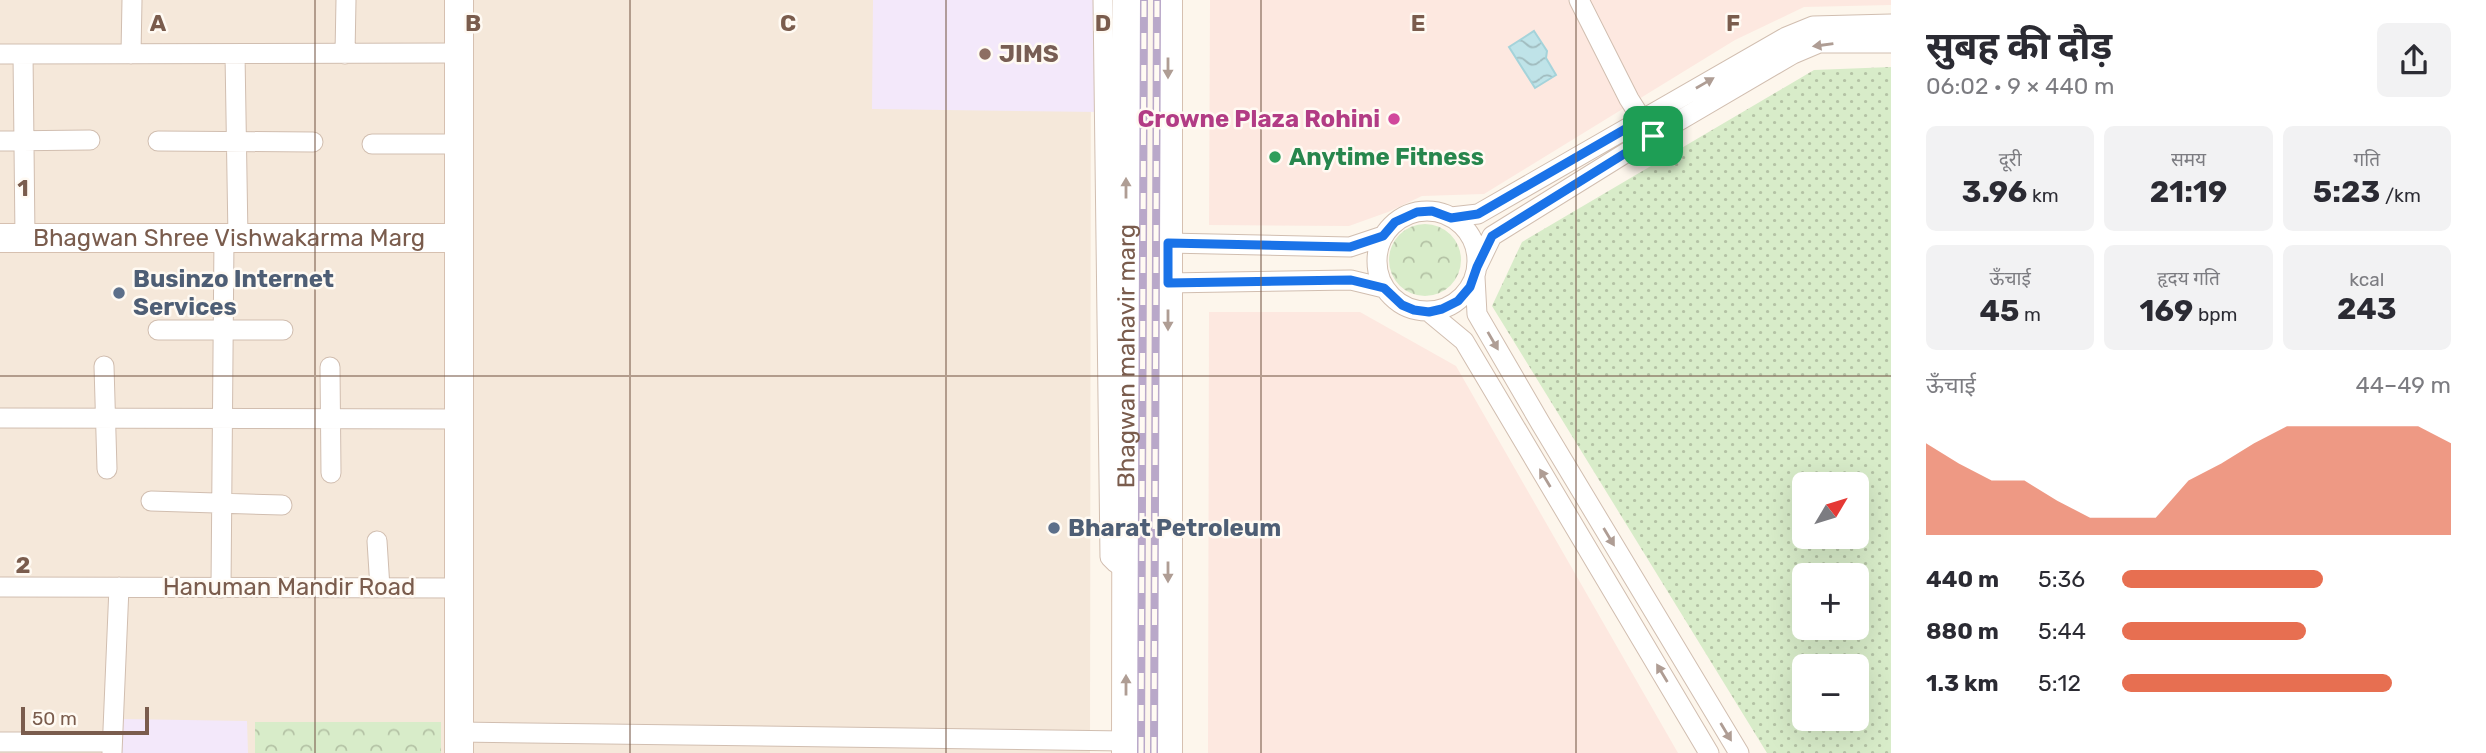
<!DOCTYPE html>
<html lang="hi">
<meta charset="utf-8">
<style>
:root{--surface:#fff;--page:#f2f2f3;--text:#2b2b33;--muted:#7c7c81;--accent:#e76f51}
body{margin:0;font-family:Rubik,"Noto Sans Devanagari",sans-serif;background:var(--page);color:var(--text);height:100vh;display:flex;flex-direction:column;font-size:26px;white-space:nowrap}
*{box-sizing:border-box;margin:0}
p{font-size:23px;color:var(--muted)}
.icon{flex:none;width:38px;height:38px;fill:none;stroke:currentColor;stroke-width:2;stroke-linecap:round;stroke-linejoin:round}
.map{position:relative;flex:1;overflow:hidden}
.details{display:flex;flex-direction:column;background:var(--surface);width:595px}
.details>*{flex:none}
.needle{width:46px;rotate:52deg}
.controls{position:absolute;left:1792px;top:472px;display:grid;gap:14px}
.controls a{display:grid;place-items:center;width:77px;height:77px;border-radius:10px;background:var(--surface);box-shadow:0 7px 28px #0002;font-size:35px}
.scale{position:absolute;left:21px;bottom:18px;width:128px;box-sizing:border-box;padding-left:7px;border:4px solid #7a5c4d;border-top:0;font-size:19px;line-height:24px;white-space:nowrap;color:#7a5c4d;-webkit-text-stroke:5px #fffaf3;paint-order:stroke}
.pin{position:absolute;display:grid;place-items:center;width:60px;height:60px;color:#fff;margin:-30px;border-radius:14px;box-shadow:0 4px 10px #0006}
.round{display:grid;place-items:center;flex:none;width:74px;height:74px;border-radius:10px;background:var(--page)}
.headline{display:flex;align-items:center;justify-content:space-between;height:119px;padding:0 35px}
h1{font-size:38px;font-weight:700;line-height:52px}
.stats{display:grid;grid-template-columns:repeat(3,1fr);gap:10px;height:119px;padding:7px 35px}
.stats div{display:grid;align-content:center;border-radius:10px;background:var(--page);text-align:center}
.stats b{font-size:30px;font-weight:700}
.stats small{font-size:19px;font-weight:400}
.stats p{font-size:19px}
.chart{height:196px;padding:14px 35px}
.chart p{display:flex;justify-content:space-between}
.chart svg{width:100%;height:126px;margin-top:7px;fill:var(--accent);opacity:.7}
ul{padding:0 35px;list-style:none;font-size:23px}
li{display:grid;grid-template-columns:112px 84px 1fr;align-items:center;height:52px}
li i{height:18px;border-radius:9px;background:var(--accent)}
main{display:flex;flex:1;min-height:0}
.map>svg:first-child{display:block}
</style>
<main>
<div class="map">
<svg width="1891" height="753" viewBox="0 0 1891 753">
<defs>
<pattern id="grass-dots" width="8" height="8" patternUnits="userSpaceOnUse" patternTransform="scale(1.75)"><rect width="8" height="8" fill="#d8ecc9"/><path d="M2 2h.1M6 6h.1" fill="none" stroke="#b4c2a5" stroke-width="1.8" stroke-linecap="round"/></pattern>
<pattern id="forest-crowns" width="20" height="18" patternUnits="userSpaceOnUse" patternTransform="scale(1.75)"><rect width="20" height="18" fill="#d8ecc9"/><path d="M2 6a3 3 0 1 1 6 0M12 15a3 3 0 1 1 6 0" fill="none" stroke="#b4c2a5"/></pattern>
<pattern id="water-waves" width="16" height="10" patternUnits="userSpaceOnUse" patternTransform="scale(1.75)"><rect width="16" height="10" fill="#bfe3e8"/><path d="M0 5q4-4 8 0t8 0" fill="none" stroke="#a0bbbe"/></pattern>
</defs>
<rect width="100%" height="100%" fill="#fdf6ec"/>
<path fill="#f5e8da" d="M 0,0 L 1091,0 L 1090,753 L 0,753 Z"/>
<path fill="#fde8e0" d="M 1210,0 L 1891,0 L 1891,5 L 1804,7 L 1735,40 L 1484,194 L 1422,196 L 1388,212 L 1349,226 L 1209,225 Z
M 1209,312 L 1360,312 L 1456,366 L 1678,753 L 1208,753 Z"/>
<path fill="#f3e8fa" d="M 873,0 L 1098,0 L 1098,112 L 872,109 Z
M 122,719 L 247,721 L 248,753 L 122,753 Z"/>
<path fill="url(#grass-dots)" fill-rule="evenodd" d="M 1891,67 L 1891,753 L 1767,753 L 1492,306 L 1522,242 L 1814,70 ZM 1804,485 L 1857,485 L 1857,537 L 1804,537 ZM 1804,576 L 1857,576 L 1857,628 L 1804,628 ZM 1804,667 L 1857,667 L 1857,719 L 1804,719 Z"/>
<path fill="url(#forest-crowns)" d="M1389 260a36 36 0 1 1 72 0a36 36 0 1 1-72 0Z
M 255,722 L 441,722 L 441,753 L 255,753 Z"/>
<path fill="url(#water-waves)" stroke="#a5d3da" stroke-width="2" d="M 1534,31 L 1547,51 L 1546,58 L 1556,75 L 1535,88 L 1509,47 Z"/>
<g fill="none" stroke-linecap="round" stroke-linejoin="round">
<g stroke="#d1beb0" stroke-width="21">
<path id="street" d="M 1103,0 L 1110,557 L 1116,563 L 1126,562
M 1579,0 L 1629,99 L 1648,129
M 0,54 L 459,53
M 23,54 L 25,238
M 131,54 L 132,0
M 235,54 L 238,238
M 345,54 L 346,0
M 0,141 L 90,140
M 158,141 L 313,142
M 372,144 L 458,144
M1377 261a50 50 0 1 1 100 0a50 50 0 1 1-100 0Z
M 1451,217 L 1478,214 L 1786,37 L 1813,26 L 1891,24
M 1168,243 L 1350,247 L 1383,236
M 1477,267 L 1492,236 L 1653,136 L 1793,54 L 1819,43 L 1891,43
M 1475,277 L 1477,314 L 1541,424 L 1739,753
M 1168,283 L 1351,280 L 1384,288
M 1429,312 L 1464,341 L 1709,753
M 158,330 L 283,330
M 104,366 L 107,469
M 330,367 L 331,473
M 0,418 L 461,419
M 151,501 L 282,505
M 377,541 L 380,588
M 0,587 L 460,588
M 221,588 L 224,238
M 459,732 L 1126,741
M 0,742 L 112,742
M 112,753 L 119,587"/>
</g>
<g stroke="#d6c0b0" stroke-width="30">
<g id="secondary">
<path d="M 459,0 L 459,753"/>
<path id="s1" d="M 0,238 L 458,238"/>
<path id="s2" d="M 1126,753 L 1127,0"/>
<path d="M 1168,753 L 1168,0"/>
</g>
</g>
<use href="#street" stroke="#fff" stroke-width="19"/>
<use href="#secondary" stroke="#fff" stroke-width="28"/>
<g stroke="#b9a8c9" stroke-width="8">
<path id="rail" d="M 1141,753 L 1144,0
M 1154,753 L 1157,0"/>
</g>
<use href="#rail" stroke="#fffaf3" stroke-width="5" stroke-dasharray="16" stroke-linecap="butt"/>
</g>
<defs><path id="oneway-solid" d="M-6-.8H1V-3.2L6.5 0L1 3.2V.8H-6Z" transform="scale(1.75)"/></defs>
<g fill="#af9d94">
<use href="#oneway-solid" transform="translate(1823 45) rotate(172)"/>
<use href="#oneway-solid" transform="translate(1168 68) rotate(90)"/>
<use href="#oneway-solid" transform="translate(1705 83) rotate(-30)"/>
<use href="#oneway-solid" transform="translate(1126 188) rotate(-90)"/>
<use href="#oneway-solid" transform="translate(1168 320) rotate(90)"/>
<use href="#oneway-solid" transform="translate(1493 341) rotate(60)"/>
<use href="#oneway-solid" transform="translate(1545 478) rotate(-121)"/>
<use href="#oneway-solid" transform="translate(1609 537) rotate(59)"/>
<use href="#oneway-solid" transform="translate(1168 572) rotate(90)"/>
<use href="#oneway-solid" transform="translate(1662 673) rotate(-121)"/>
<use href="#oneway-solid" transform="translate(1126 685) rotate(-90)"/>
<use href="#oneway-solid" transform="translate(1726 732) rotate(59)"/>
</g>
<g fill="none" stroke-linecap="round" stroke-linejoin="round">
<g stroke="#fff" stroke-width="14">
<path id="route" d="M 1641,120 L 1653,136 L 1492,236 L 1477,267 L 1470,287 L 1458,301 L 1442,309 L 1429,312 L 1414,310 L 1402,305 L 1384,288 L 1351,280 L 1168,283 L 1168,243 L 1350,247 L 1383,236 L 1395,222 L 1417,212 L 1432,211 L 1451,218 L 1478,214 Z"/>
</g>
<use href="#route" stroke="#1a73e8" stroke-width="9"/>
</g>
<path fill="none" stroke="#7a5c4d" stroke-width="2" stroke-opacity="0.55" d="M 315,0 L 315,753M 630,0 L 630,753M 946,0 L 946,753M 1261,0 L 1261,753M 1576,0 L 1576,753M 0,376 L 1891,376"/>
<circle fill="#8d6e63" stroke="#fffaf3" stroke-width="2.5" cx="985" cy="54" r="7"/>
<circle fill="#d1479c" stroke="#fffaf3" stroke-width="2.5" cx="1394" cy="119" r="7"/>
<circle fill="#2e9e5b" stroke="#fffaf3" stroke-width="2.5" cx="1275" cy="157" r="7"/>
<g fill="#5c6f8a" stroke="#fffaf3" stroke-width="2.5">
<circle cx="119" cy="293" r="7"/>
<circle cx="1054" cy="528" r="7"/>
</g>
<g text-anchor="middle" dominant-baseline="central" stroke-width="5" stroke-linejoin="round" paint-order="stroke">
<g font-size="24" font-weight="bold" fill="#785e54" stroke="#fffaf3" text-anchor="start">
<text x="999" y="54">JIMS</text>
</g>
<g font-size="24" font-weight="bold" fill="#b23c85" stroke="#fffaf3" text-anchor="end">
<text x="1380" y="119">Crowne Plaza Rohini</text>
</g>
<g font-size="24" font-weight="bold" fill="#27864d" stroke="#fffaf3" text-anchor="start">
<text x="1289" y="157">Anytime Fitness</text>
</g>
<g font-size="24" fill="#7a5c4d" stroke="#fffaf3">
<text stroke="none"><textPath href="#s1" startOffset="229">Bhagwan Shree Vishwakarma Marg</textPath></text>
<text stroke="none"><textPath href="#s2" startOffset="397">Bhagwan mahavir marg</textPath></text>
<text x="289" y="587">Hanuman Mandir Road</text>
</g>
<g font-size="24" font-weight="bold" fill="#4e5e75" stroke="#fffaf3" text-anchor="start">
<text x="133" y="279">Businzo Internet<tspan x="133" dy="28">Services</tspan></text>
<text x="1068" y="528">Bharat Petroleum</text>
</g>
</g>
<g font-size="23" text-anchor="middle" font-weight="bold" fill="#7a5c4d" stroke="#fffaf3" stroke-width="5" stroke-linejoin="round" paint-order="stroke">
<text x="158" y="31">A</text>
<text x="473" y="31">B</text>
<text x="788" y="31">C</text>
<text x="1103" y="31">D</text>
<text x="1418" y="31">E</text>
<text x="1733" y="31">F</text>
<text x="23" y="196">1</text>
<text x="23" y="573">2</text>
</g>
</svg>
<div class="controls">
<a><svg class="needle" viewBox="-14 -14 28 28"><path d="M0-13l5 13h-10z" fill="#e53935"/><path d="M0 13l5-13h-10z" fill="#7c7c81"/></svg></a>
<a>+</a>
<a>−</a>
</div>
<div class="scale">50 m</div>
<div class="pin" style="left:1653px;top:136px;background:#1e9e55"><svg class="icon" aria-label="arrive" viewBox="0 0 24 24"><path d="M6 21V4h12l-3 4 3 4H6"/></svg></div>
</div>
<section class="details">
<div class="headline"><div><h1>सुबह की दौड़</h1><p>06:02 · 9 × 440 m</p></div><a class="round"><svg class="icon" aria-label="share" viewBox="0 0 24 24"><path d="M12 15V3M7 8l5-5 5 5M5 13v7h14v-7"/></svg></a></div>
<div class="stats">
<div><p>दूरी</p><b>3.96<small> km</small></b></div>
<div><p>समय</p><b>21:19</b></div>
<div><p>गति</p><b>5:23<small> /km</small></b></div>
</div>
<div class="stats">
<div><p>ऊँचाई</p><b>45<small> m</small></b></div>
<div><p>हृदय गति</p><b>169<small> bpm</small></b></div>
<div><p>kcal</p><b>243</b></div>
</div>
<div class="chart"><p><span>ऊँचाई</span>44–49 m</p>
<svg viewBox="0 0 160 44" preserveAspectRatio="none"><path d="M0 44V12L10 19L20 25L30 25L40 32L50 38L60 38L70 38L80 25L90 19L100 12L110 6L120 6L130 6L140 6L150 6L160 12V44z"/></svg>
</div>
<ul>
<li><b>440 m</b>5:36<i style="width:61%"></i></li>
<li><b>880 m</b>5:44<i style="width:56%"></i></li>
<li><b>1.3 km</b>5:12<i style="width:82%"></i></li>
</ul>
</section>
</main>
